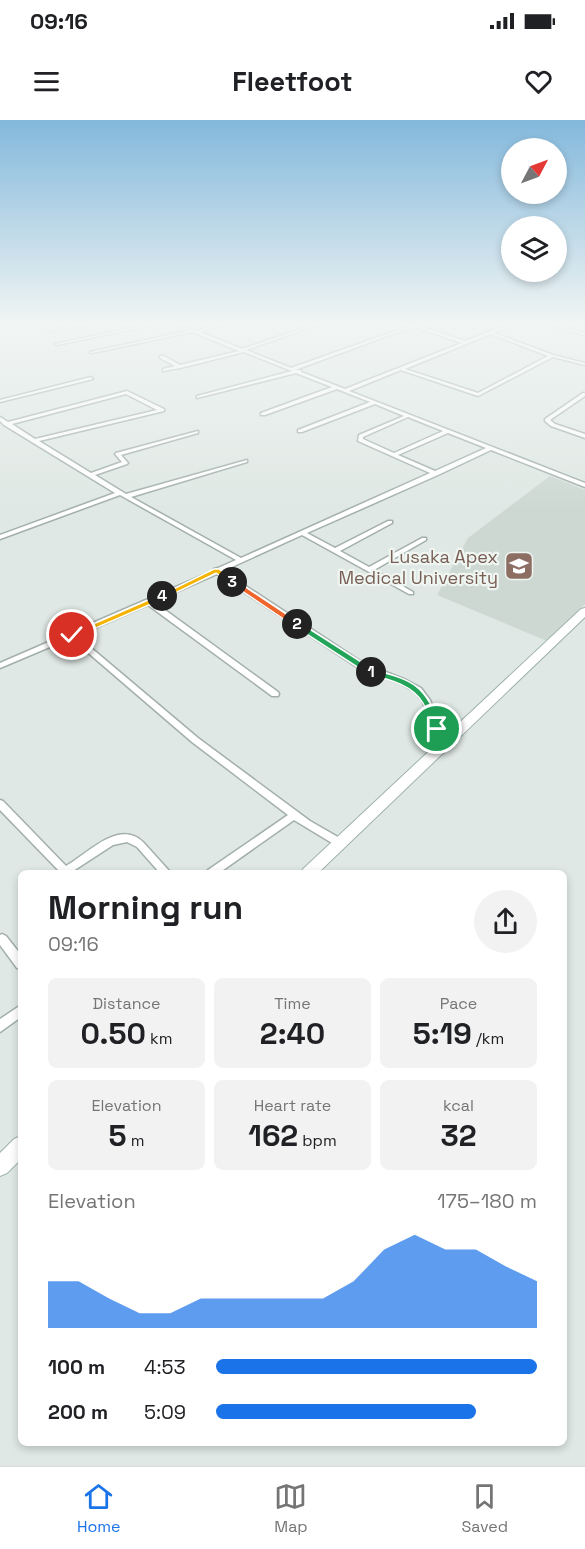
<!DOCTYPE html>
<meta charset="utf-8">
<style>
:root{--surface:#fff;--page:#f2f2f2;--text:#202124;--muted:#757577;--line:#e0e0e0;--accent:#1a73e8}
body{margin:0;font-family:"Space Grotesk",sans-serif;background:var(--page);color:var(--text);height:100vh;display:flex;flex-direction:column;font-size:22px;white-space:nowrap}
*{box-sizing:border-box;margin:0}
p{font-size:20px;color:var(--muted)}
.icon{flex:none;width:33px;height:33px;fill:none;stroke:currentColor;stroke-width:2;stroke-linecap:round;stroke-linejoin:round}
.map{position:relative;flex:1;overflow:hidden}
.side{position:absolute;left:18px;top:750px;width:549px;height:576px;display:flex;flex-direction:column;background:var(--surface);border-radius:9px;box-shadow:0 3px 9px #0003}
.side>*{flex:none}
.needle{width:39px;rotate:49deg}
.fabs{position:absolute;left:501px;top:18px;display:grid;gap:12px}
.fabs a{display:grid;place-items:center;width:66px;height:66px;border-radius:50%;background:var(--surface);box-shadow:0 3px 9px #0003;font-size:30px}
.pin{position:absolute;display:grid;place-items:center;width:51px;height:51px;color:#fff;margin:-26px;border:3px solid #fff;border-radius:50%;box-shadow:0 2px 6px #0007}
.km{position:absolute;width:30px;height:30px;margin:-15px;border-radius:50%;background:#222;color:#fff;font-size:16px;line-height:30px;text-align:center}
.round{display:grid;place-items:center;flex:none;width:63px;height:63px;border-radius:32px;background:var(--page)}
.head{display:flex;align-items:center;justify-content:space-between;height:102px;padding:0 30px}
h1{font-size:33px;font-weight:700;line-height:45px}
.stats{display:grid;grid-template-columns:repeat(3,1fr);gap:9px;height:102px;padding:6px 30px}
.stats div{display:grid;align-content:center;border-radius:9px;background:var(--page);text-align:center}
.stats b{font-size:30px;font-weight:700}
.stats small{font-size:16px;font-weight:400}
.stats p{font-size:16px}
.chart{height:168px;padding:12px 30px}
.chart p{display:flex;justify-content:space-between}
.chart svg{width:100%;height:108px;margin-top:6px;fill:var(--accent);opacity:.7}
ul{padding:0 30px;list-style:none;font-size:20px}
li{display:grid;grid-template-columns:96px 72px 1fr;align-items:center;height:45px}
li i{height:15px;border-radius:8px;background:var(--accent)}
.status{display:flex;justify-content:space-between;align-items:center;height:42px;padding:0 30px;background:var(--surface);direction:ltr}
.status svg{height:16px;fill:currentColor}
header{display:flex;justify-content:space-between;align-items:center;height:78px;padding:0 30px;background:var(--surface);font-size:27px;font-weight:700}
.dock{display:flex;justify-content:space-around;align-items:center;height:84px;border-top:2px solid var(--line);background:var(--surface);font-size:16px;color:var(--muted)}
.dock a{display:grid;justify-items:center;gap:3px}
.dock .selected{color:var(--accent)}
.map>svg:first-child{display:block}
</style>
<div class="status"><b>09:16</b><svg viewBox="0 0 49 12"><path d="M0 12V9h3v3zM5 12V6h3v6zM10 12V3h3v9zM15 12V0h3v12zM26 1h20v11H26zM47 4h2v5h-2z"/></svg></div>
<header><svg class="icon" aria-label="menu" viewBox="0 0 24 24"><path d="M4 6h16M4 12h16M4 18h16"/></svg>Fleetfoot<svg class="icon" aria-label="heart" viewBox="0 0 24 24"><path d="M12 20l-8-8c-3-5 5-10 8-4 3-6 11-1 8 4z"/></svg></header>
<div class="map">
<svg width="585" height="1345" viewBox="0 0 585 1345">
<rect width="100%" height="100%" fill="#dfe8e4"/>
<path fill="#cdd8d3" d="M 550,356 L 585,370 L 585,484 L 547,521 L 437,475 L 468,418 Z"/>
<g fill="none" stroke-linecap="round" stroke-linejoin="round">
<g stroke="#a3afab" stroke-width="3">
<path id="street" d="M 95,202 L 102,202 L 50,212 L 48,211 Z
M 160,202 L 167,202 L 57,225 L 55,224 Z
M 168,202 L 173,202 L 196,211 L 227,202 L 232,202 L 200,212 L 242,229 L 321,202 L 326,202 L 246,230 L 291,248 L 409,206 L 419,206 L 465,221 L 501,207 L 487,202 L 505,206 L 515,202 L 520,202 L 494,213 L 553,235 L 585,243 L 585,245 L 553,237 L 478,276 L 401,250 L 349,271 L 585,363 L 585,367 L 491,330 L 438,355 L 307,413 L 335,428 L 388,401 L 392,401 L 392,403 L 340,431 L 369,447 L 422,418 L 426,418 L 426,420 L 374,450 L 413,472 L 413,474 L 409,474 L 302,415 L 223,451 L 363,543 L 406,560 L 421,568 L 430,580 L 442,610 L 455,616 L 456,618 L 455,620 L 449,620 L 436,614 L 422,580 L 415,572 L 400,563 L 357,547 L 217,454 L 154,482 L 278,572 L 279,574 L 278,576 L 272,576 L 148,485 L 77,516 L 198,618 L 310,701 L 343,720 L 345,723 L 343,726 L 340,727 L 337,726 L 294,700 L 219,753 L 206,753 L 208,750 L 288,695 L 192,622 L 71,518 L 0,548 L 0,543 L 213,451 L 214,449 L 218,448 L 236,440 L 120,375 L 0,419 L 0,415 L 115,373 L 4,305 L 0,301 L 0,297 L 8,302 L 127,271 L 164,289 L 164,291 L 39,321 L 91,353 L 122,342 L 115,334 L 116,333 L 198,311 L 198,313 L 121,335 L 128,343 L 127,344 L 95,355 L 126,374 L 247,340 L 247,342 L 131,377 L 241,438 L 430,353 L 358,321 L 359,315 L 404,296 L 375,284 L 302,312 L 298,312 L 298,310 L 370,282 L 337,269 L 265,295 L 261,295 L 261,293 L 332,267 L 296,253 L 197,278 L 197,276 L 292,251 L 244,232 L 180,248 L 163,251 L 163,249 L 175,246 L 160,238 L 160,236 L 164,236 L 180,245 L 239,231 L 192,212 L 92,233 L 90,232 L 188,211 ZM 409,208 L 418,208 L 462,223 L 345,269 L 301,252 L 301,250 L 295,250 ZM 491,214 L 548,236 L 478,273 L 405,249 ZM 126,274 L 157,290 L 35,319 L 12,304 ZM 408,297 L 443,311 L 394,333 L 363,319 L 363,317 ZM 448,313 L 486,328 L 435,351 L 398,335 Z
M 539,202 L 545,202 L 585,213 L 585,215 Z
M 91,257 L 93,259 L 0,282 L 0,280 Z
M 583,273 L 585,273 L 585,276 L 550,300 L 555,304 L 585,314 L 585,318 L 551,306 L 545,301 L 545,299 Z
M 0,680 L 3,681 L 66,746 C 88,734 118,699 143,722 L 171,753 L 160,753 L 137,727 L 127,722 L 113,725 L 70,753 L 61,753 L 0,690 Z
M 2,814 L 6,816 L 21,835 L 21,849 L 17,848 L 0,825 L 0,815 Z
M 21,885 L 21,897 L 0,912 L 0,899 Z"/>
</g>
<g stroke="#9fb3ac" stroke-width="2">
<path id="secondary" d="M 585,488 L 585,497 L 318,753 L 301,753 L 303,749 L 581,489 Z
M 21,1016 L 21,1039 L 7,1053 L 0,1056 L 0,1033 L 14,1019 Z"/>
</g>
<use href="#street" fill="#fff" fill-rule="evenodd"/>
<use href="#secondary" fill="#fff" fill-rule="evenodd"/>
</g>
<linearGradient id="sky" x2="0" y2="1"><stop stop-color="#83b8dc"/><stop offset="0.52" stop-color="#f1f5f3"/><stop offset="1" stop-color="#f1f5f3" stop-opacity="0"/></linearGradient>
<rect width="585" height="390" fill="url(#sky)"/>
<path fill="#22a559" stroke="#fff" stroke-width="1.5" d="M 371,549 C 415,561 425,564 441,609 L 440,611 L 434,611 C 430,602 428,592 423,583 C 412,564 387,559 368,554 L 368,550 Z"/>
<path fill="#22a559" stroke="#fff" stroke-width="1.5" d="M 297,501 L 374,550 L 374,554 L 368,554 L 294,506 L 293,504 Z"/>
<path fill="#f0652b" stroke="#fff" stroke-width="1.5" d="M 232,460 L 235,460 L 301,504 L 294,506 L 230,463 Z"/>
<path fill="#f5b400" stroke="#fff" stroke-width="1.5" d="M 214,449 L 219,449 L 236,462 L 230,463 L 216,453 L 165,478 L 159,476 Z"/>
<path fill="#f5b400" stroke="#fff" stroke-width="1.5" d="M 162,474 L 165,474 L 165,478 L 75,517 L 68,515 Z"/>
<defs>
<g id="university-square" transform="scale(1.5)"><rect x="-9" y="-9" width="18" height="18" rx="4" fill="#8d6e63" stroke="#eff6f2"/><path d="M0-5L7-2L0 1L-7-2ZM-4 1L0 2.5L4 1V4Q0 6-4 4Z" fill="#fff"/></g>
</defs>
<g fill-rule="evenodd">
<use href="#university-square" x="519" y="446"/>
</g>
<g text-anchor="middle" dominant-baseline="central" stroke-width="4.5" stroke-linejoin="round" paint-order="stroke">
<g font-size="18" fill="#785e54" stroke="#eff6f2" text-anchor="end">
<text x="498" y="436">Lusaka Apex<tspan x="498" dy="21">Medical University</tspan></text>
</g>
</g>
</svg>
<div class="fabs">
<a><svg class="needle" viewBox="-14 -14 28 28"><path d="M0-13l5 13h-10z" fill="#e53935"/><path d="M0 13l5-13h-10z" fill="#757577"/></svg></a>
<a><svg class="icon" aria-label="layers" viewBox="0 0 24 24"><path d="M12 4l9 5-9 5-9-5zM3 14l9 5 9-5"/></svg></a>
</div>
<div class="pin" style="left:437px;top:609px;background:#1e9e55"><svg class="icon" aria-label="arrive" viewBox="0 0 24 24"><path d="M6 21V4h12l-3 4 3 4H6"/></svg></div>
<div class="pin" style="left:72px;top:515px;background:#d93025"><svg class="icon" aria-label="check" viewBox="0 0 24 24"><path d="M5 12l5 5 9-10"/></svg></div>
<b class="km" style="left:371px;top:552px">1</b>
<b class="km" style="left:297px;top:504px">2</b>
<b class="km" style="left:232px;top:462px">3</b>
<b class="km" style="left:162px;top:476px">4</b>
<section class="side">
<div class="head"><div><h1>Morning run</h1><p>09:16</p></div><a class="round"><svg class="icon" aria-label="share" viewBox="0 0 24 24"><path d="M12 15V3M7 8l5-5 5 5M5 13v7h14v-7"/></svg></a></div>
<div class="stats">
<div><p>Distance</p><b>0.50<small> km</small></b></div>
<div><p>Time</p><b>2:40</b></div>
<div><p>Pace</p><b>5:19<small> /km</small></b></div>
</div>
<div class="stats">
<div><p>Elevation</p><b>5<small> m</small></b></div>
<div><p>Heart rate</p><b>162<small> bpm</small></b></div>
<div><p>kcal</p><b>32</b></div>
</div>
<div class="chart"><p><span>Elevation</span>175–180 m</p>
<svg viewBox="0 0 160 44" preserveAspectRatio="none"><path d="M0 44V25L10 25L20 32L30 38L40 38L50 32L60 32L70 32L80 32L90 32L100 25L110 12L120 6L130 12L140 12L150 19L160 25V44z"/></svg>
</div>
<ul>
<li><b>100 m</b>4:53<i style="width:100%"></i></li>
<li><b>200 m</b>5:09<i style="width:81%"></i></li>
</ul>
</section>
</div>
<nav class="dock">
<a class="selected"><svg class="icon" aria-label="home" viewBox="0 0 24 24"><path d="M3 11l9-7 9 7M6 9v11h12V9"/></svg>Home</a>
<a><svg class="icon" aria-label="map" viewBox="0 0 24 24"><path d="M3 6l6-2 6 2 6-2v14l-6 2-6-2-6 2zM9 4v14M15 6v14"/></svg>Map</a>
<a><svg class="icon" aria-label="saved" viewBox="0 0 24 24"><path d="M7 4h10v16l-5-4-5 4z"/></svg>Saved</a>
</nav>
